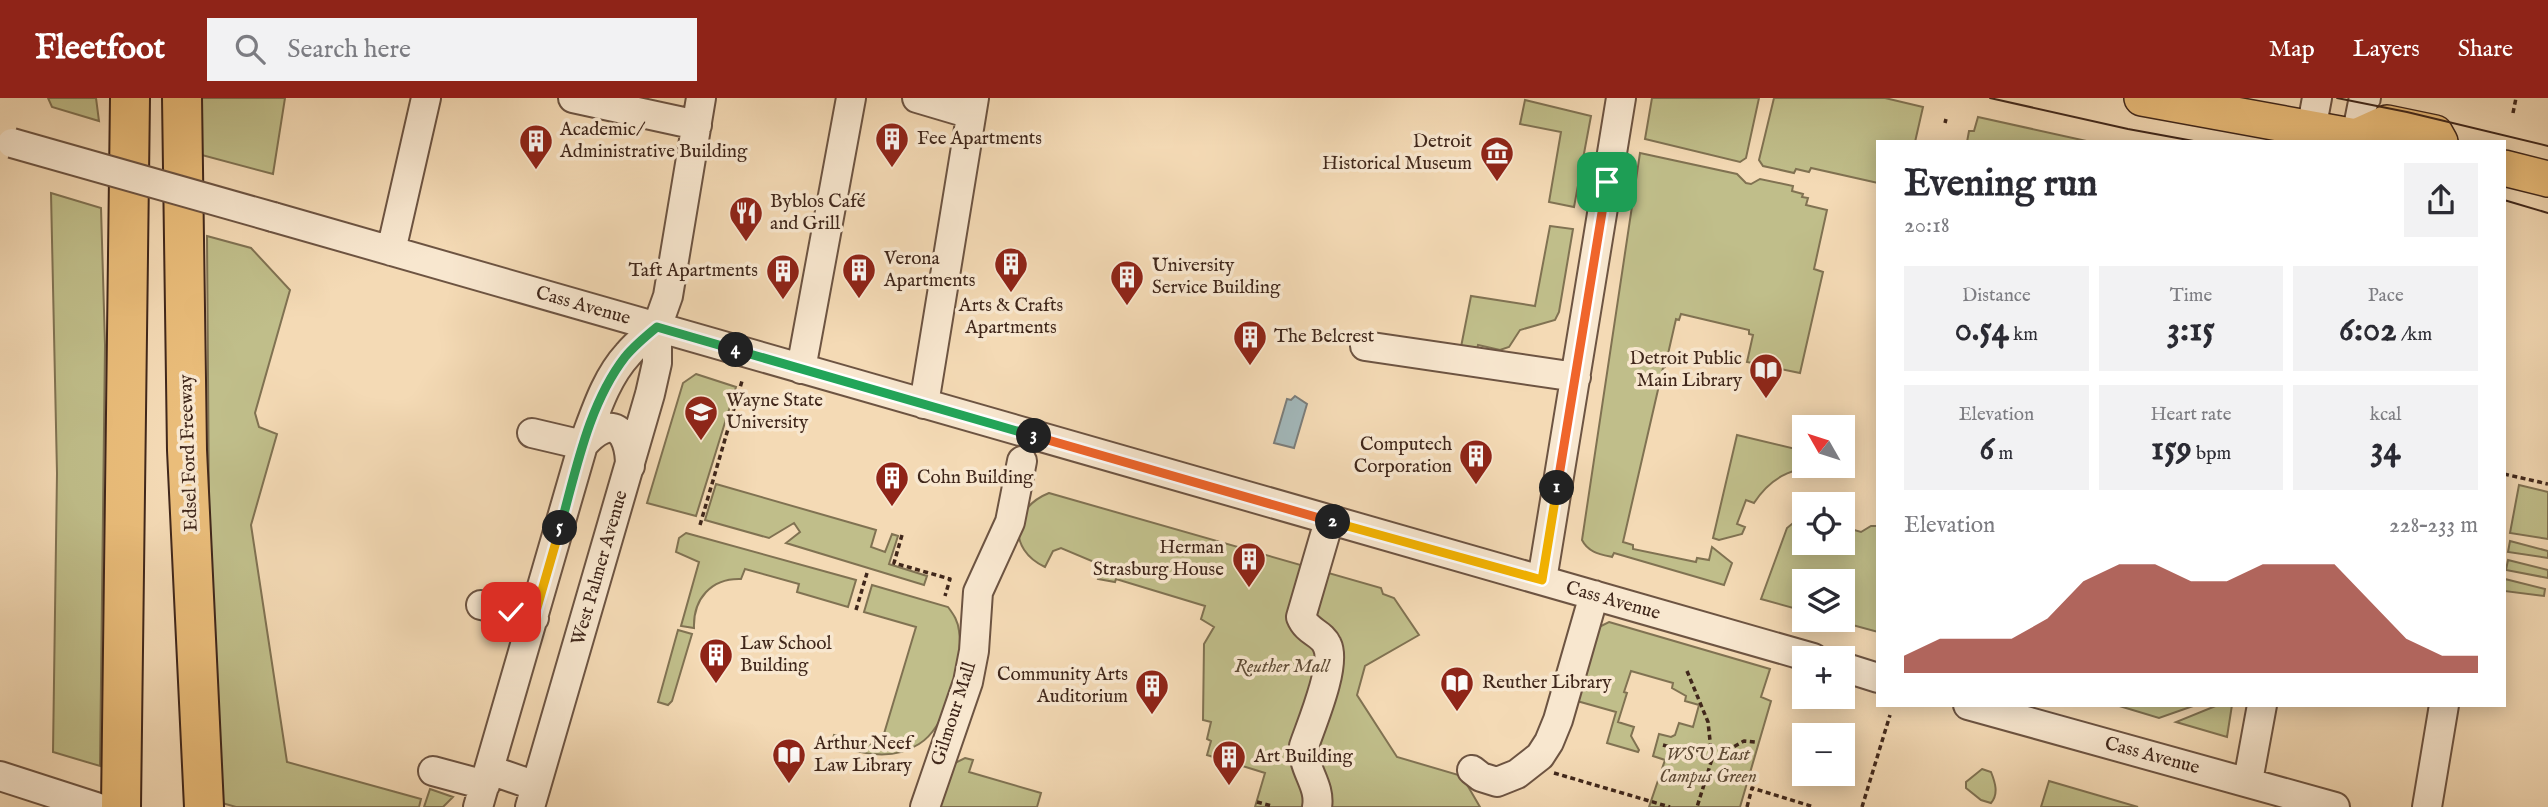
<!DOCTYPE html>
<meta charset="utf-8">
<style>
:root{--surface:#fff;--page:#f2f2f3;--text:#2b2b33;--muted:#7c7c81;--accent:#8f2418}
body{margin:0;font-family:"IM FELL English",serif;background:var(--page);color:var(--text);height:100vh;display:flex;flex-direction:column;font-size:26px;white-space:nowrap}
*{box-sizing:border-box;margin:0}
p{font-size:23px;color:var(--muted)}
.icon{flex:none;width:38px;height:38px;fill:none;stroke:currentColor;stroke-width:2;stroke-linecap:round;stroke-linejoin:round}
.map{position:relative;flex:1;overflow:hidden}
.side{position:absolute;left:1876px;top:42px;width:630px;height:567px;display:flex;flex-direction:column;background:var(--surface);border-radius:0px;box-shadow:0 4px 18px #0003}
.side>*{flex:none}
.needle{width:46px;rotate:309deg}
.tools{position:absolute;left:1792px;top:317px;display:grid;gap:14px}
.tools a{display:grid;place-items:center;width:63px;height:63px;border-radius:0px;background:var(--surface);box-shadow:0 4px 18px #0003;font-size:35px}
.pin{position:absolute;display:grid;place-items:center;width:60px;height:60px;color:#fff;margin:-30px;border-radius:14px;box-shadow:0 4px 10px #0006}
.km{position:absolute;width:35px;height:35px;margin:-18px;border-radius:50%;background:#222;color:#fff;font-size:19px;line-height:35px;text-align:center}
.round{display:grid;place-items:center;flex:none;width:74px;height:74px;border-radius:0px;background:var(--page)}
.head{display:flex;align-items:center;justify-content:space-between;height:119px;padding:0 28px}
h1{font-size:38px;font-weight:700;line-height:52px}
.stats{display:grid;grid-template-columns:repeat(3,1fr);gap:10px;height:119px;padding:7px 28px}
.stats div{display:grid;align-content:center;border-radius:0px;background:var(--page);text-align:center}
.stats b{font-size:35px;font-weight:700}
.stats small{font-size:19px;font-weight:400}
.stats p{font-size:19px}
.chart{height:196px;padding:14px 28px}
.chart p{display:flex;justify-content:space-between}
.chart svg{width:100%;height:126px;margin-top:7px;fill:var(--accent);opacity:.7}
header{display:flex;align-items:center;gap:42px;box-sizing:border-box;height:98px;padding:0 35px;background:var(--accent);color:#fff}
header strong{font-size:33px}
nav{display:flex;gap:38px;margin-inline-start:auto;font-size:24px}
.search{width:490px;height:63px;background:var(--page);display:flex;align-items:center;gap:18px;box-sizing:border-box;padding:0 24px;border-radius:0px;color:var(--muted);font-size:26px}
.map>svg:first-child{display:block}
</style>
<header>
<strong>Fleetfoot</strong>
<div class="search"><svg class="icon" aria-label="search" viewBox="0 0 24 24"><circle cx="10" cy="10" r="6"/><path d="M15 15l6 6"/></svg>Search here</div>
<nav><a>Map</a><a>Layers</a><a>Share</a></nav>
</header>
<div class="map">
<svg width="2548" height="709" viewBox="0 0 2548 709">
<rect width="100%" height="100%" fill="#f4dab5"/>
<filter id="stains"><feTurbulence type="fractalNoise" baseFrequency=".00286" numOctaves="4"/><feColorMatrix values="0 0 0 0 .2 0 0 0 0 .09 0 0 0 0 .02 0 0 0 .5 -.17"/></filter>
<radialGradient id="worn" r=".72"><stop offset=".6" stop-color="#630" stop-opacity="0"/><stop offset="1" stop-color="#630" stop-opacity=".3"/></radialGradient>
<path fill="#c0be8a" stroke="#807252" stroke-width="2" d="M 48,0 L 96,0 L 99,23 L 52,9 Z
M 198,0 L 285,0 L 273,76 L 198,56 Z
M 1652,0 L 1759,0 L 1746,60 L 1740,64 L 1645,41 Z
M 1774,0 L 1885,0 L 1923,9 L 1915,44 L 1878,44 L 1878,85 L 1811,70 L 1809,74 L 1796,71 L 1794,75 L 1763,68 L 1759,62 Z
M 1525,2 L 1591,18 L 1574,109 L 1549,104 L 1561,34 L 1520,26 Z
M 1978,19 L 2091,44 L 1967,44 L 1969,33 L 1974,33 Z
M 1640,55 L 1737,76 L 1746,85 L 1751,86 L 1760,81 L 1793,88 L 1792,93 L 1803,96 L 1802,99 L 1808,100 L 1806,107 L 1827,112 L 1814,171 L 1823,174 L 1800,275 L 1747,264 L 1753,237 L 1749,236 L 1749,232 L 1681,216 L 1679,222 L 1676,221 L 1665,269 L 1663,270 L 1623,444 L 1633,447 L 1633,451 L 1696,464 L 1697,460 L 1709,462 L 1712,449 L 1732,465 L 1724,487 L 1614,455 L 1612,459 C 1599,456 1588,454 1582,442 Z
M 51,95 L 101,110 L 105,247 L 100,668 L 53,654 L 57,375 Z
M 1550,128 L 1573,131 L 1559,214 L 1555,222 L 1520,232 L 1509,249 L 1500,252 L 1478,247 L 1477,252 L 1461,249 L 1471,198 L 1535,208 Z
M 207,138 L 251,150 L 290,192 L 255,315 L 259,329 L 277,336 L 251,427 L 287,664 L 421,701 L 419,709 L 236,709 L 222,705 L 209,412 Z
M 696,276 L 736,289 L 696,418 L 647,405 L 683,285 Z
M 1737,337 L 1804,353 L 1804,368 L 1832,368 L 1831,372 C 1799,365 1772,377 1754,405 L 1746,402 L 1737,426 L 1745,429 L 1742,436 L 1719,442 L 1713,440 Z
M 716,386 L 876,432 L 871,449 L 885,454 L 892,436 L 898,438 L 889,466 L 927,478 L 924,487 L 786,445 L 800,434 L 794,425 L 769,440 L 705,422 Z
M 2519,387 L 2548,394 L 2548,441 L 2510,435 Z
M 1049,395 L 1381,490 L 1383,496 L 1394,500 L 1419,537 L 1365,568 L 1357,597 L 1397,659 L 1462,678 L 1480,709 L 1255,709 L 1265,675 L 1207,657 L 1211,643 L 1207,641 L 1211,624 L 1203,622 L 1204,546 L 1214,529 L 1201,521 L 1205,508 L 1116,481 L 1115,484 L 1098,481 L 1101,471 L 1099,466 L 1061,450 L 1053,453 L 1045,469 C 1007,451 1011,410 1049,395 Z
M 1804,416 L 1804,444 L 1843,444 L 1843,425 L 1847,430 L 1861,434 L 1871,428 L 1878,428 L 1878,534 L 1834,522 L 1843,522 L 1843,483 L 1804,483 L 1804,513 L 1761,501 L 1787,430 Z
M 686,435 L 856,482 L 848,509 L 797,494 L 799,486 L 745,471 L 741,481 C 711,480 693,501 694,530 L 681,528 L 699,464 L 676,454 L 679,440 Z
M 2510,443 L 2548,453 L 2548,460 L 2508,454 Z
M 2508,462 L 2548,472 L 2548,480 L 2506,472 Z
M 2505,481 L 2545,491 L 2544,498 L 2504,493 Z
M 872,487 L 948,509 C 954,517 958,523 959,533 C 964,564 947,629 919,646 C 891,664 861,655 831,647 L 834,637 L 880,649 L 916,529 L 864,514 Z
M 1609,524 L 1770,571 L 1761,599 L 1771,603 L 1740,709 L 1649,709 L 1665,662 L 1653,658 L 1659,636 L 1671,639 L 1675,637 L 1679,625 L 1693,629 L 1699,607 L 1685,603 L 1686,598 L 1672,590 L 1673,585 L 1631,573 L 1624,594 L 1627,595 L 1618,624 L 1634,629 L 1631,638 L 1639,652 L 1638,654 L 1607,645 L 1616,614 L 1577,603 L 1599,529 Z
M 678,532 L 692,536 L 672,603 L 668,607 L 658,604 Z
M 2116,607 L 2196,607 L 2159,620 Z
M 2218,607 L 2232,607 L 2227,639 L 2176,624 Z
M 965,660 L 973,662 L 969,674 L 1041,695 L 1037,709 L 937,709 L 951,667 Z
M 1982,671 L 1991,674 C 1995,684 1999,696 1991,705 L 1981,702 L 1966,690 L 1966,684 Z
M 2049,683 L 2138,709 L 2041,709 Z
M 430,691 L 453,699 L 443,709 L 424,709 Z"/>
<path fill="#a2b7b9" stroke="#7b7d7a" stroke-width="2" d="M 1295,298 L 1307,306 L 1294,350 L 1274,345 L 1287,301 L 1291,302 Z"/>
<g fill="none" stroke-linecap="round" stroke-linejoin="round">
<g stroke="#6d5442" stroke-width="32">
<path id="minor" d="M 573,0 L 697,27
M 917,0 L 971,16
M 2311,32 L 2317,0
M 2355,44 L 2363,4 L 2366,0
M 273,119 L 1813,560
M 391,153 L 426,0
M 1365,248 L 1576,279
M 801,271 L 851,0
M 924,306 L 974,0
M 532,335 L 583,347
M 583,347 C 611,315 630,331 630,368
M 1542,482 L 1621,0
M 481,507 L 534,520
M 1843,569 L 1878,580
M 1968,607 L 2335,709
M 490,672 L 536,688
M 1472,672 L 1481,679 L 1497,684 L 1517,676 L 1540,658 L 1549,644 L 1558,622 L 1594,497
M 433,673 L 485,687
M 0,678 L 96,709
M 2248,683 L 2262,607
M 478,709 L 583,347 C 595,316 605,281 628,256 C 636,246 647,238 657,229
M 530,709 L 650,296 L 657,265 L 657,229 L 668,198 L 701,0
M 925,709 L 968,584 L 974,553 L 978,494 L 1010,424 L 1022,363
M 1317,709 C 1321,687 1302,671 1304,648 C 1311,627 1337,567 1327,547 C 1322,535 1307,534 1301,519 L 1329,423
M 2427,709 L 2444,607"/>
</g>
<g stroke="#40271b" stroke-width="38">
<path id="major" d="M 2142,0 L 2356,39 L 2387,25 L 2435,35 L 2440,44
M 2504,70 L 2548,81"/>
</g>
<g stroke="#40271b" stroke-width="42">
<path id="highway" d="M 182,0 L 187,352 L 204,709
M 121,709 L 130,0"/>
</g>
<path stroke="#40271b" stroke-width="3.5" stroke-dasharray="5 3.5" stroke-linecap="butt" d="M 2513,15 L 2516,0
M 1945,25 L 1946,21
M 2504,376 L 2548,386
M 700,427 L 742,283
M 902,437 L 894,465 L 950,481 L 945,498
M 856,512 L 867,475
M 1687,573 L 1708,624 L 1712,661 L 1697,709
M 1663,647 L 1712,661 L 1744,643 L 1755,644
M 1554,675 L 1670,709
M 1257,704 L 1272,708
M 1747,709 L 1752,690 L 1814,709
M 1862,709 L 1890,617"/>
<use href="#minor" stroke="#f8e7cf" stroke-width="28"/>
<use href="#major" stroke="#eabd7a" stroke-width="35"/>
<use href="#highway" stroke="#eabd7a" stroke-width="38"/>
<path stroke="#40271b" stroke-width="2" d="M 1990,0 L 2128,31 L 2199,44
M 2337,0 L 2407,14 L 2548,48
M 2504,102 L 2548,115"/>
<g stroke="#6d5442" stroke-width="32" stroke-linecap="butt">
<path id="minor-bridge" d="M 12,45 L 273,119"/>
</g>
<use href="#minor-bridge" stroke="#f8e7cf" stroke-width="28"/>
</g>
<g fill="none" stroke-linecap="round" stroke-linejoin="round">
<g stroke="#fff" stroke-width="14">
<path id="split-1" d="M 1557,390 L 1607,84"/>
</g>
<g stroke="#fff" stroke-width="14">
<path id="split-2" d="M 1333,424 L 1542,482 L 1557,390"/>
</g>
<g stroke="#fff" stroke-width="14">
<path id="split-3" d="M 1034,338 L 1333,424"/>
</g>
<g stroke="#fff" stroke-width="14">
<path id="split-4" d="M 736,252 L 1034,338"/>
</g>
<g stroke="#fff" stroke-width="14">
<path id="split-5" d="M 560,430 C 576,373 588,307 625,259 C 634,248 646,238 657,229 L 736,252"/>
</g>
<g stroke="#fff" stroke-width="14">
<path id="split-6" d="M 511,514 L 534,520 L 560,430"/>
</g>
<use href="#split-1" stroke="#f0652b" stroke-width="9"/>
<use href="#split-2" stroke="#f5b400" stroke-width="9"/>
<use href="#split-3" stroke="#f0652b" stroke-width="9"/>
<use href="#split-4" stroke="#22a559" stroke-width="9"/>
<use href="#split-5" stroke="#22a559" stroke-width="9"/>
<use href="#split-6" stroke="#f5b400" stroke-width="9"/>
</g>
<defs>
<g id="building-pin" transform="scale(1.75)"><path d="M0 17L-7.5 6A9.5 9.5 0 1 1 7.5 6Z" fill="#8f2418" stroke="#f8e7cf"/><path d="M-4-6H4V6H1V3H-1V6H-4ZM-2.5-4.3h1.7v1.8h-1.7ZM.8-4.3h1.7v1.8H.8ZM-2.5-1h1.7V.8h-1.7ZM.8-1h1.7V.8H.8Z" fill="#fff"/></g>
<g id="museum-pin" transform="scale(1.75)"><path d="M0 17L-7.5 6A9.5 9.5 0 1 1 7.5 6Z" fill="#8f2418" stroke="#f8e7cf"/><path d="M0-6L6-3V-2H-6V-3ZM-5-1h2V3h-2ZM-1-1h2V3h-2ZM3-1h2V3H3ZM-6 4H6V6H-6Z" fill="#fff"/></g>
<g id="restaurant-pin" transform="scale(1.75)"><path d="M0 17L-7.5 6A9.5 9.5 0 1 1 7.5 6Z" fill="#8f2418" stroke="#f8e7cf"/><path d="M-5-6h1v4h1v-4h1v4h1v-4h1v5L-1.5 .5V6h-2V.5L-5-1ZM5-6V6H3V1.5H1.5Q1.5-4 5-6Z" fill="#fff"/></g>
<g id="library-pin" transform="scale(1.75)"><path d="M0 17L-7.5 6A9.5 9.5 0 1 1 7.5 6Z" fill="#8f2418" stroke="#f8e7cf"/><path d="M-6-4Q-3-5.5-.7-3.5V5Q-3 3-6 4ZM6-4Q3-5.5 .7-3.5V5Q3 3 6 4Z" fill="#fff"/></g>
<g id="university-pin" transform="scale(1.75)"><path d="M0 17L-7.5 6A9.5 9.5 0 1 1 7.5 6Z" fill="#8f2418" stroke="#f8e7cf"/><path d="M0-5L7-2L0 1L-7-2ZM-4 1L0 2.5L4 1V4Q0 6-4 4Z" fill="#fff"/></g>
</defs>
<g fill-rule="evenodd">
<use href="#building-pin" x="892" y="41"/>
<use href="#building-pin" x="536" y="43"/>
<use href="#museum-pin" x="1497" y="55"/>
<use href="#restaurant-pin" x="746" y="115"/>
<use href="#building-pin" x="1011" y="166"/>
<use href="#building-pin" x="859" y="172"/>
<use href="#building-pin" x="783" y="173"/>
<use href="#building-pin" x="1127" y="179"/>
<use href="#building-pin" x="1250" y="239"/>
<use href="#library-pin" x="1766" y="272"/>
<use href="#university-pin" x="701" y="314"/>
<use href="#building-pin" x="1476" y="358"/>
<use href="#building-pin" x="892" y="380"/>
<use href="#building-pin" x="1249" y="461"/>
<use href="#building-pin" x="716" y="557"/>
<use href="#library-pin" x="1457" y="585"/>
<use href="#building-pin" x="1152" y="588"/>
<use href="#library-pin" x="789" y="657"/>
<use href="#building-pin" x="1229" y="659"/>
</g>
<g text-anchor="middle" dominant-baseline="central" stroke-width="7" stroke-linejoin="round" paint-order="stroke">
<g font-size="19" fill="#40271b" stroke="#f8e7cf" text-anchor="start">
<text x="560" y="32">Academic/<tspan x="560" dy="22">Administrative Building</tspan></text>
<text x="917" y="41">Fee Apartments</text>
<text x="1472" y="44" text-anchor="end">Detroit<tspan x="1472" dy="22">Historical Museum</tspan></text>
<text x="770" y="104">Byblos Café<tspan x="770" dy="22">and Grill</tspan></text>
<text x="884" y="161">Verona<tspan x="884" dy="22">Apartments</tspan></text>
<text x="1152" y="168">University<tspan x="1152" dy="22">Service Building</tspan></text>
<text x="758" y="173" text-anchor="end">Taft Apartments</text>
<text x="1011" y="208" text-anchor="middle">Arts &amp; Crafts<tspan x="1011" dy="22">Apartments</tspan></text>
<text x="1274" y="239">The Belcrest</text>
<text x="1742" y="261" text-anchor="end">Detroit Public<tspan x="1742" dy="22">Main Library</tspan></text>
<text x="726" y="303">Wayne State<tspan x="726" dy="22">University</tspan></text>
<text x="1452" y="347" text-anchor="end">Computech<tspan x="1452" dy="22">Corporation</tspan></text>
<text x="917" y="380">Cohn Building</text>
<text x="1224" y="450" text-anchor="end">Herman<tspan x="1224" dy="22">Strasburg House</tspan></text>
<text x="740" y="546">Law School<tspan x="740" dy="22">Building</tspan></text>
<text x="1128" y="577" text-anchor="end">Community Arts<tspan x="1128" dy="22">Auditorium</tspan></text>
<text x="1482" y="585">Reuther Library</text>
<text x="814" y="646">Arthur Neef<tspan x="814" dy="22">Law Library</tspan></text>
<text x="1254" y="659">Art Building</text>
</g>
<g font-size="19" fill="#40271b" stroke="#f8e7cf">
<text transform="translate(583 208) rotate(16)">Cass Avenue</text>
<text transform="translate(189 355) rotate(-92)">Edsel Ford Freeway</text>
<text transform="translate(600 470) rotate(-74)">West Palmer Avenue</text>
<text transform="translate(1613 503) rotate(16)">Cass Avenue</text>
<text transform="translate(954 616) rotate(-72)">Gilmour Mall</text>
<text transform="translate(2152 658) rotate(15)">Cass Avenue</text>
</g>
<g font-size="19" font-style="italic" fill="#604d37" stroke="#f8e7cf">
<text x="1282" y="569">Reuther Mall</text>
<text x="1708" y="657">WSU East<tspan x="1708" dy="22">Campus Green</tspan></text>
</g>
</g>
<rect width="100%" height="100%" filter="url(#stains)"/>
<rect width="100%" height="100%" fill="url(#worn)"/>
</svg>
<div class="tools">
<a><svg class="needle" viewBox="-14 -14 28 28"><path d="M0-13l5 13h-10z" fill="#e53935"/><path d="M0 13l5-13h-10z" fill="#7c7c81"/></svg></a>
<a><svg class="icon" aria-label="locate" viewBox="0 0 24 24"><circle cx="12" cy="12" r="6"/><path d="M12 2v4M12 18v4M2 12h4M18 12h4"/></svg></a>
<a><svg class="icon" aria-label="layers" viewBox="0 0 24 24"><path d="M12 4l9 5-9 5-9-5zM3 14l9 5 9-5"/></svg></a>
<a>+</a>
<a>−</a>
</div>
<div class="pin" style="left:1607px;top:84px;background:#1e9e55"><svg class="icon" aria-label="arrive" viewBox="0 0 24 24"><path d="M6 21V4h12l-3 4 3 4H6"/></svg></div>
<div class="pin" style="left:511px;top:514px;background:#d93025"><svg class="icon" aria-label="check" viewBox="0 0 24 24"><path d="M5 12l5 5 9-10"/></svg></div>
<b class="km" style="left:1557px;top:390px">1</b>
<b class="km" style="left:1333px;top:424px">2</b>
<b class="km" style="left:1034px;top:338px">3</b>
<b class="km" style="left:736px;top:252px">4</b>
<b class="km" style="left:560px;top:430px">5</b>
<section class="side">
<div class="head"><div><h1>Evening run</h1><p>20:18</p></div><a class="round"><svg class="icon" aria-label="share" viewBox="0 0 24 24"><path d="M12 15V3M7 8l5-5 5 5M5 13v7h14v-7"/></svg></a></div>
<div class="stats">
<div><p>Distance</p><b>0.54<small> km</small></b></div>
<div><p>Time</p><b>3:15</b></div>
<div><p>Pace</p><b>6:02<small> /km</small></b></div>
</div>
<div class="stats">
<div><p>Elevation</p><b>6<small> m</small></b></div>
<div><p>Heart rate</p><b>159<small> bpm</small></b></div>
<div><p>kcal</p><b>34</b></div>
</div>
<div class="chart"><p><span>Elevation</span>228–233 m</p>
<svg viewBox="0 0 160 44" preserveAspectRatio="none"><path d="M0 44V38L10 32L20 32L30 32L40 25L50 12L60 6L70 6L80 12L90 12L100 6L110 6L120 6L130 19L140 32L150 38L160 38V44z"/></svg>
</div>
</section>
</div>
